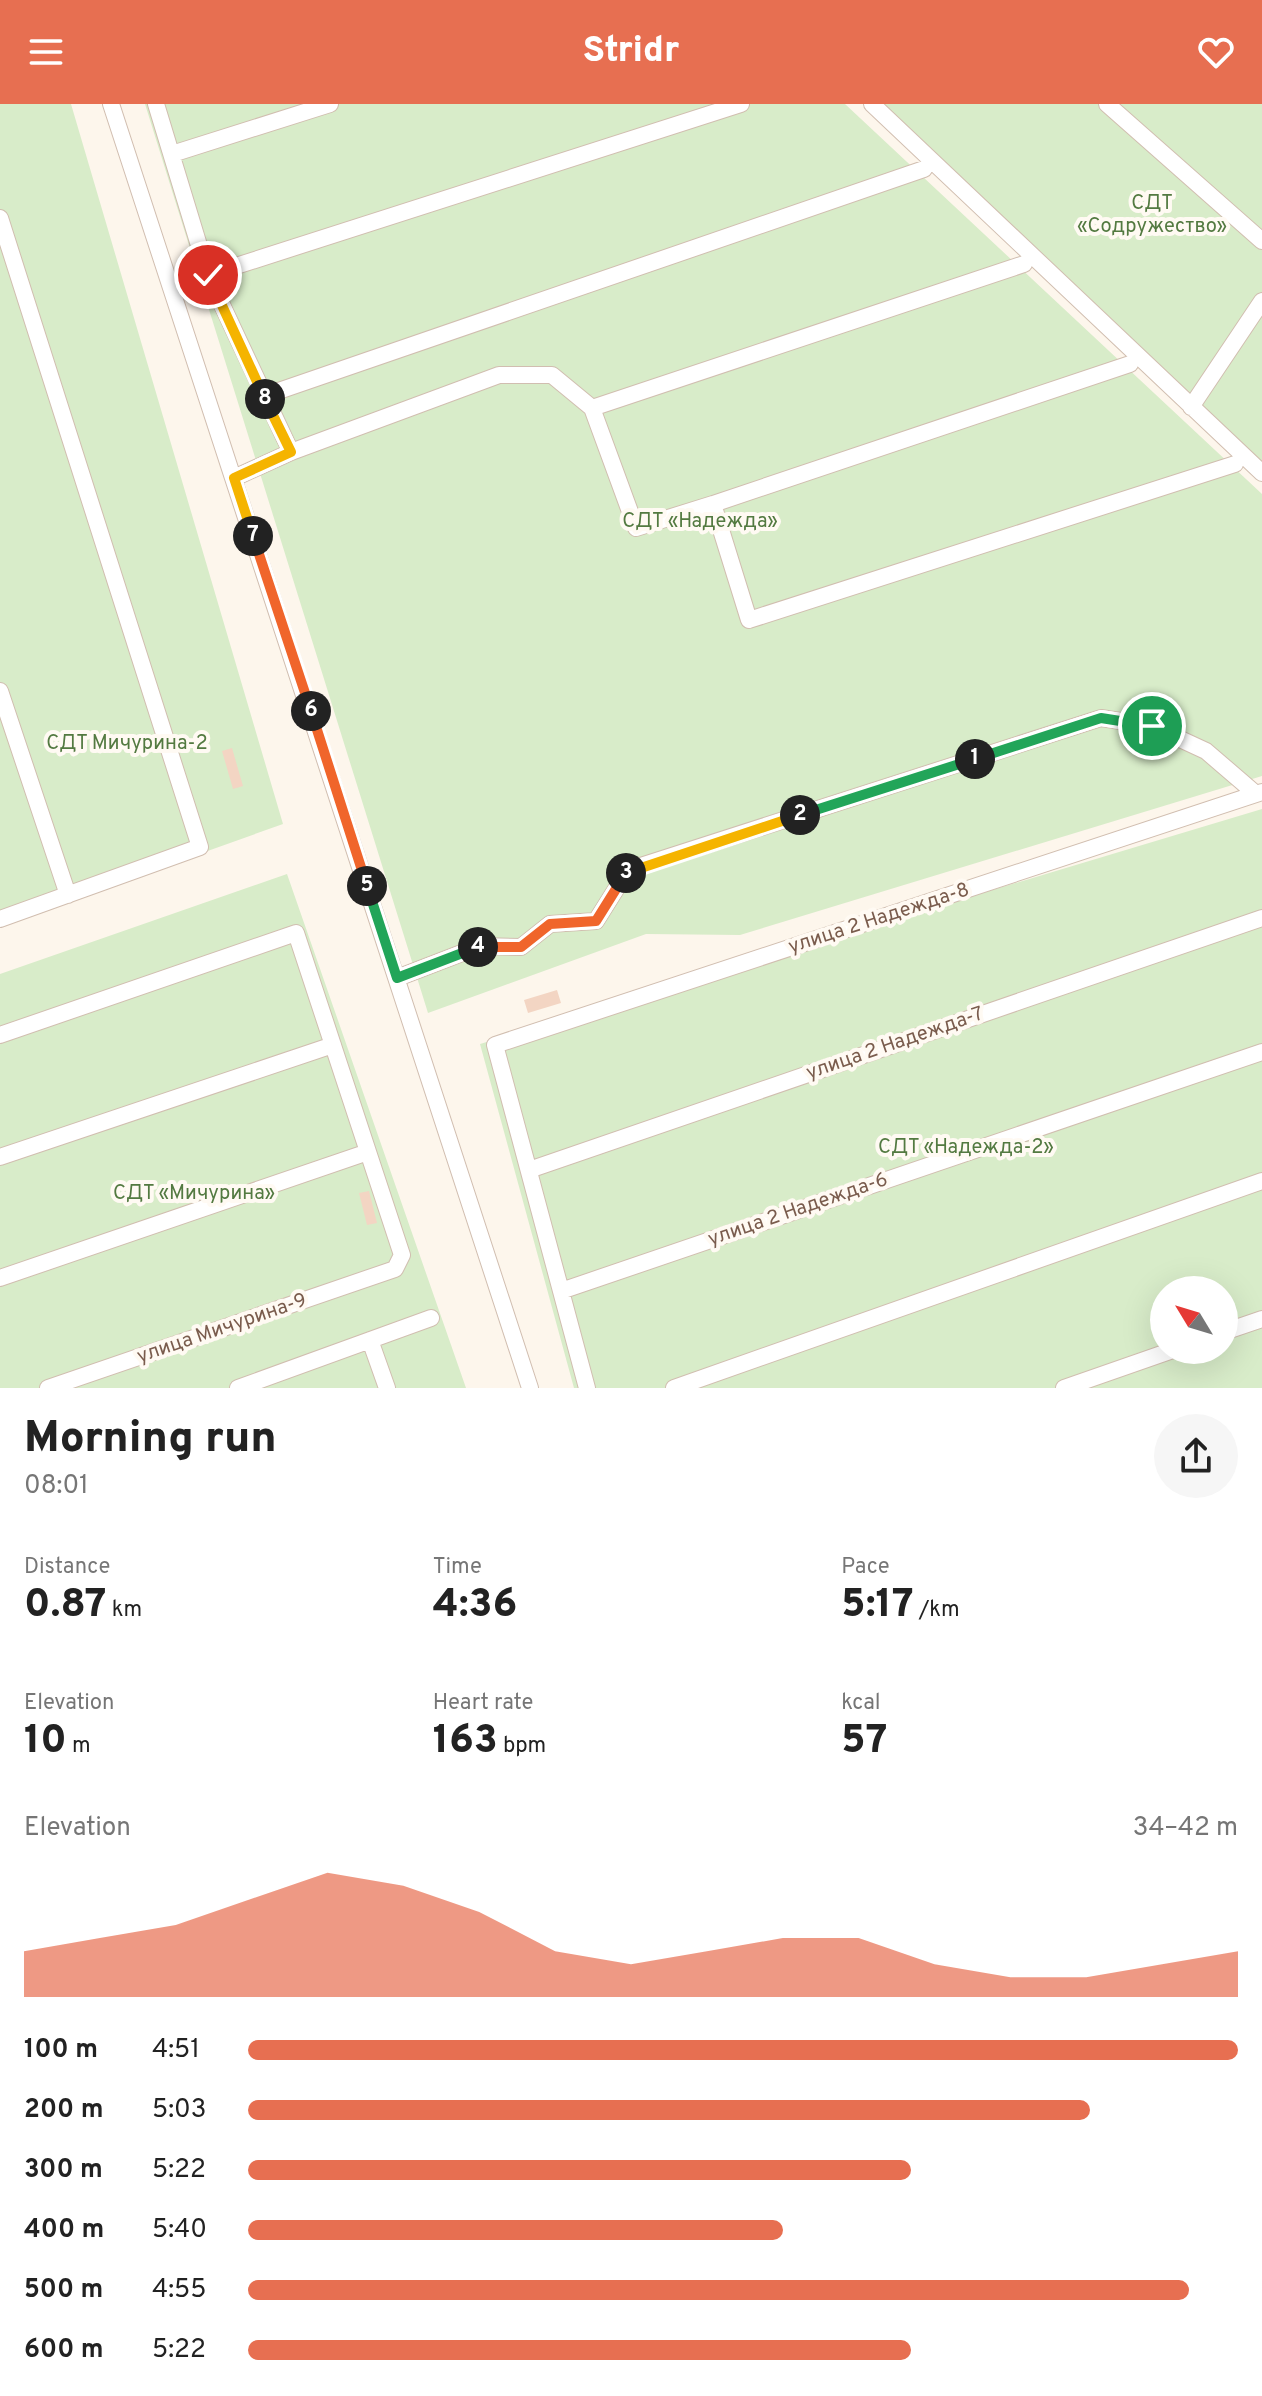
<!DOCTYPE html>
<meta charset="utf-8">
<style>
:root{--surface:#fff;--page:#f6f6f6;--text:#222;--muted:#767676;--accent:#e76f51}
body{margin:0;font-family:Overpass,sans-serif;background:var(--page);color:var(--text);height:100vh;display:flex;flex-direction:column;font-size:30px;white-space:nowrap}
*{box-sizing:border-box;margin:0}
p{font-size:26px;color:var(--muted)}
.icon{flex:none;width:44px;height:44px;fill:none;stroke:currentColor;stroke-width:2;stroke-linecap:round;stroke-linejoin:round}
.map{position:relative;height:1284px;overflow:hidden}
.drawer{display:flex;flex-direction:column;background:var(--surface);flex:1}
.drawer>*{flex:none}
.needle{width:52px;rotate:308deg}
.tools{position:absolute;left:1150px;top:1172px;display:grid;gap:16px}
.tools a{display:grid;place-items:center;width:88px;height:88px;border-radius:50%;background:var(--surface);box-shadow:0 8px 32px #0002;font-size:40px}
.pin{position:absolute;display:grid;place-items:center;width:68px;height:68px;color:#fff;margin:-34px;border:4px solid #fff;border-radius:50%;box-shadow:0 2px 8px #0007}
.km{position:absolute;width:40px;height:40px;margin:-20px;border-radius:50%;background:#222;color:#fff;font-size:22px;line-height:40px;text-align:center}
.round{display:grid;place-items:center;flex:none;width:84px;height:84px;border-radius:42px;background:var(--page)}
.head{display:flex;align-items:center;justify-content:space-between;height:136px;padding:0 24px}
h1{font-size:44px;font-weight:800;line-height:60px}
.stats{display:grid;grid-template-columns:repeat(3,1fr);gap:12px;height:136px;padding:8px 24px}
.stats div{display:grid;align-content:center}
.stats b{font-size:40px;font-weight:800}
.stats small{font-size:22px;font-weight:400}
.stats p{font-size:22px}
.chart{height:224px;padding:16px 24px}
.chart p{display:flex;justify-content:space-between}
.chart svg{width:100%;height:144px;margin-top:8px;fill:var(--accent);opacity:.7}
ul{padding:0 24px;list-style:none;font-size:26px}
li{display:grid;grid-template-columns:128px 96px 1fr;align-items:center;height:60px}
li i{height:20px;border-radius:10px;background:var(--accent)}
header{display:flex;justify-content:space-between;align-items:center;height:104px;padding:0 24px;background:var(--accent);color:#fff;font-size:36px;font-weight:800}
.map>svg:first-child{display:block}
</style>
<header><svg class="icon" aria-label="menu" viewBox="0 0 24 24"><path d="M4 6h16M4 12h16M4 18h16"/></svg>Stridr<svg class="icon" aria-label="heart" viewBox="0 0 24 24"><path d="M12 20l-8-8c-3-5 5-10 8-4 3-6 11-1 8 4z"/></svg></header>
<div class="map">
<svg width="1262" height="1284" viewBox="0 0 1262 1284">
<rect width="100%" height="100%" fill="#fdf6ec"/>
<path fill="#d8ecc9" fill-rule="evenodd" d="M 0,0 L 71,0 L 283,720 L 0,821 Z
M 145,0 L 845,0 L 1262,390 L 1262,672 L 740,831 L 646,830 L 428,909 Z
M 873,0 L 1262,0 L 1262,361 Z
M 1262,705 L 1262,1284 L 574,1284 L 480,940 ZM 1164,1186 L 1224,1186 L 1224,1246 L 1164,1246 Z
M 287,770 L 466,1284 L 0,1284 L 0,870 Z"/>
<path fill="#f3d5c3" d="M 232,644 L 243,682 L 233,685 L 222,647 Z
M 557,886 L 561,899 L 528,909 L 524,896 Z
M 369,1087 L 377,1119 L 367,1121 L 359,1089 Z"/>
<g fill="none" stroke-linecap="round" stroke-linejoin="round">
<g stroke="#d1beb0" stroke-width="18">
<path id="minor" d="M 111,0 L 530,1284
M 156,0 L 208,171 L 291,348
M 872,0 L 1262,369
M 1107,0 L 1262,137
M 172,50 L 330,0
M 0,114 L 200,743 L 0,815
M 208,171 L 741,0
M 264,292 L 924,65
M 1191,303 L 1262,197
M 592,304 L 1024,160
M 234,374 L 291,348 L 499,271 L 552,271 L 592,304 L 636,424 L 713,400 L 749,516 L 1235,360
M 713,400 L 1130,260
M 0,587 L 68,791
M 397,874 L 480,842 L 521,843 L 550,820 L 596,817 L 628,766 L 1101,614 L 1152,622 L 1206,647 L 1256,690
M 0,931 L 296,829 L 402,1151 L 395,1165 L 48,1284
M 0,1053 L 333,941
M 529,1066 L 1262,814
M 0,1174 L 368,1048
M 561,1187 L 1262,948
M 1224,1228 L 1262,1215
M 370,1236 L 387,1284
M 238,1284 L 431,1214
M 587,1284 L 495,941 L 1262,688
M 674,1284 L 1262,1077
M 1064,1284 L 1173,1246"/>
</g>
<use href="#minor" stroke="#fff" stroke-width="16"/>
</g>
<g fill="none" stroke-linecap="round" stroke-linejoin="round">
<g stroke="#fff" stroke-width="16">
<path id="split-1" d="M 975,655 L 1101,614 L 1152,622"/>
</g>
<g stroke="#fff" stroke-width="16">
<path id="split-2" d="M 800,711 L 975,655"/>
</g>
<g stroke="#fff" stroke-width="16">
<path id="split-3" d="M 626,769 L 800,711"/>
</g>
<g stroke="#fff" stroke-width="16">
<path id="split-4" d="M 478,843 L 521,843 L 550,820 L 596,817 L 626,769"/>
</g>
<g stroke="#fff" stroke-width="16">
<path id="split-5" d="M 367,782 L 397,874 L 478,843"/>
</g>
<g stroke="#fff" stroke-width="16">
<path id="split-6" d="M 311,607 L 367,782"/>
</g>
<g stroke="#fff" stroke-width="16">
<path id="split-7" d="M 253,432 L 311,607"/>
</g>
<g stroke="#fff" stroke-width="16">
<path id="split-8" d="M 253,432 L 234,374 L 291,348 L 265,295"/>
</g>
<g stroke="#fff" stroke-width="16">
<path id="split-9" d="M 208,171 L 265,295"/>
</g>
<use href="#split-1" stroke="#22a559" stroke-width="10"/>
<use href="#split-2" stroke="#22a559" stroke-width="10"/>
<use href="#split-3" stroke="#f5b400" stroke-width="10"/>
<use href="#split-4" stroke="#f0652b" stroke-width="10"/>
<use href="#split-5" stroke="#22a559" stroke-width="10"/>
<use href="#split-6" stroke="#f0652b" stroke-width="10"/>
<use href="#split-7" stroke="#f0652b" stroke-width="10"/>
<use href="#split-8" stroke="#f5b400" stroke-width="10"/>
<use href="#split-9" stroke="#f5b400" stroke-width="10"/>
</g>
<g text-anchor="middle" dominant-baseline="central" stroke-width="8" stroke-linejoin="round" paint-order="stroke">
<g font-size="20" fill="#537a41" stroke="#fffaf3">
<text x="1152" y="100">СДТ<tspan x="1152" dy="23">«Содружество»</tspan></text>
<text x="700" y="418">СДТ «Надежда»</text>
<text x="127" y="640">СДТ Мичурина-2</text>
<text x="966" y="1044">СДТ «Надежда-2»</text>
<text x="194" y="1090">СДТ «Мичурина»</text>
</g>
<g font-size="20" fill="#7a5c4d" stroke="#fffaf3">
<text transform="translate(879 815) rotate(-18)">улица 2 Надежда-8</text>
<text transform="translate(895 940) rotate(-19)">улица 2 Надежда-7</text>
<text transform="translate(798 1106) rotate(-19)">улица 2 Надежда-6</text>
<text transform="translate(222 1225) rotate(-19)">улица Мичурина-9</text>
</g>
</g>
</svg>
<div class="tools">
<a><svg class="needle" viewBox="-14 -14 28 28"><path d="M0-13l5 13h-10z" fill="#e53935"/><path d="M0 13l5-13h-10z" fill="#767676"/></svg></a>
</div>
<div class="pin" style="left:1152px;top:622px;background:#1e9e55"><svg class="icon" aria-label="arrive" viewBox="0 0 24 24"><path d="M6 21V4h12l-3 4 3 4H6"/></svg></div>
<div class="pin" style="left:208px;top:171px;background:#d93025"><svg class="icon" aria-label="check" viewBox="0 0 24 24"><path d="M5 12l5 5 9-10"/></svg></div>
<b class="km" style="left:975px;top:655px">1</b>
<b class="km" style="left:800px;top:711px">2</b>
<b class="km" style="left:626px;top:769px">3</b>
<b class="km" style="left:478px;top:843px">4</b>
<b class="km" style="left:367px;top:782px">5</b>
<b class="km" style="left:311px;top:607px">6</b>
<b class="km" style="left:253px;top:432px">7</b>
<b class="km" style="left:265px;top:295px">8</b>
</div>
<section class="drawer">
<div class="head"><div><h1>Morning run</h1><p>08:01</p></div><a class="round"><svg class="icon" aria-label="share" viewBox="0 0 24 24"><path d="M12 15V3M7 8l5-5 5 5M5 13v7h14v-7"/></svg></a></div>
<div class="stats">
<div><p>Distance</p><b>0.87<small> km</small></b></div>
<div><p>Time</p><b>4:36</b></div>
<div><p>Pace</p><b>5:17<small> /km</small></b></div>
</div>
<div class="stats">
<div><p>Elevation</p><b>10<small> m</small></b></div>
<div><p>Heart rate</p><b>163<small> bpm</small></b></div>
<div><p>kcal</p><b>57</b></div>
</div>
<div class="chart"><p><span>Elevation</span>34–42 m</p>
<svg viewBox="0 0 160 44" preserveAspectRatio="none"><path d="M0 44V30L10 26L20 22L30 14L40 6L50 10L60 18L70 30L80 34L90 30L100 26L110 26L120 34L130 38L140 38L150 34L160 30V44z"/></svg>
</div>
<ul>
<li><b>100 m</b>4:51<i style="width:100%"></i></li>
<li><b>200 m</b>5:03<i style="width:85%"></i></li>
<li><b>300 m</b>5:22<i style="width:67%"></i></li>
<li><b>400 m</b>5:40<i style="width:54%"></i></li>
<li><b>500 m</b>4:55<i style="width:95%"></i></li>
<li><b>600 m</b>5:22<i style="width:67%"></i></li>
</ul>
</section>
